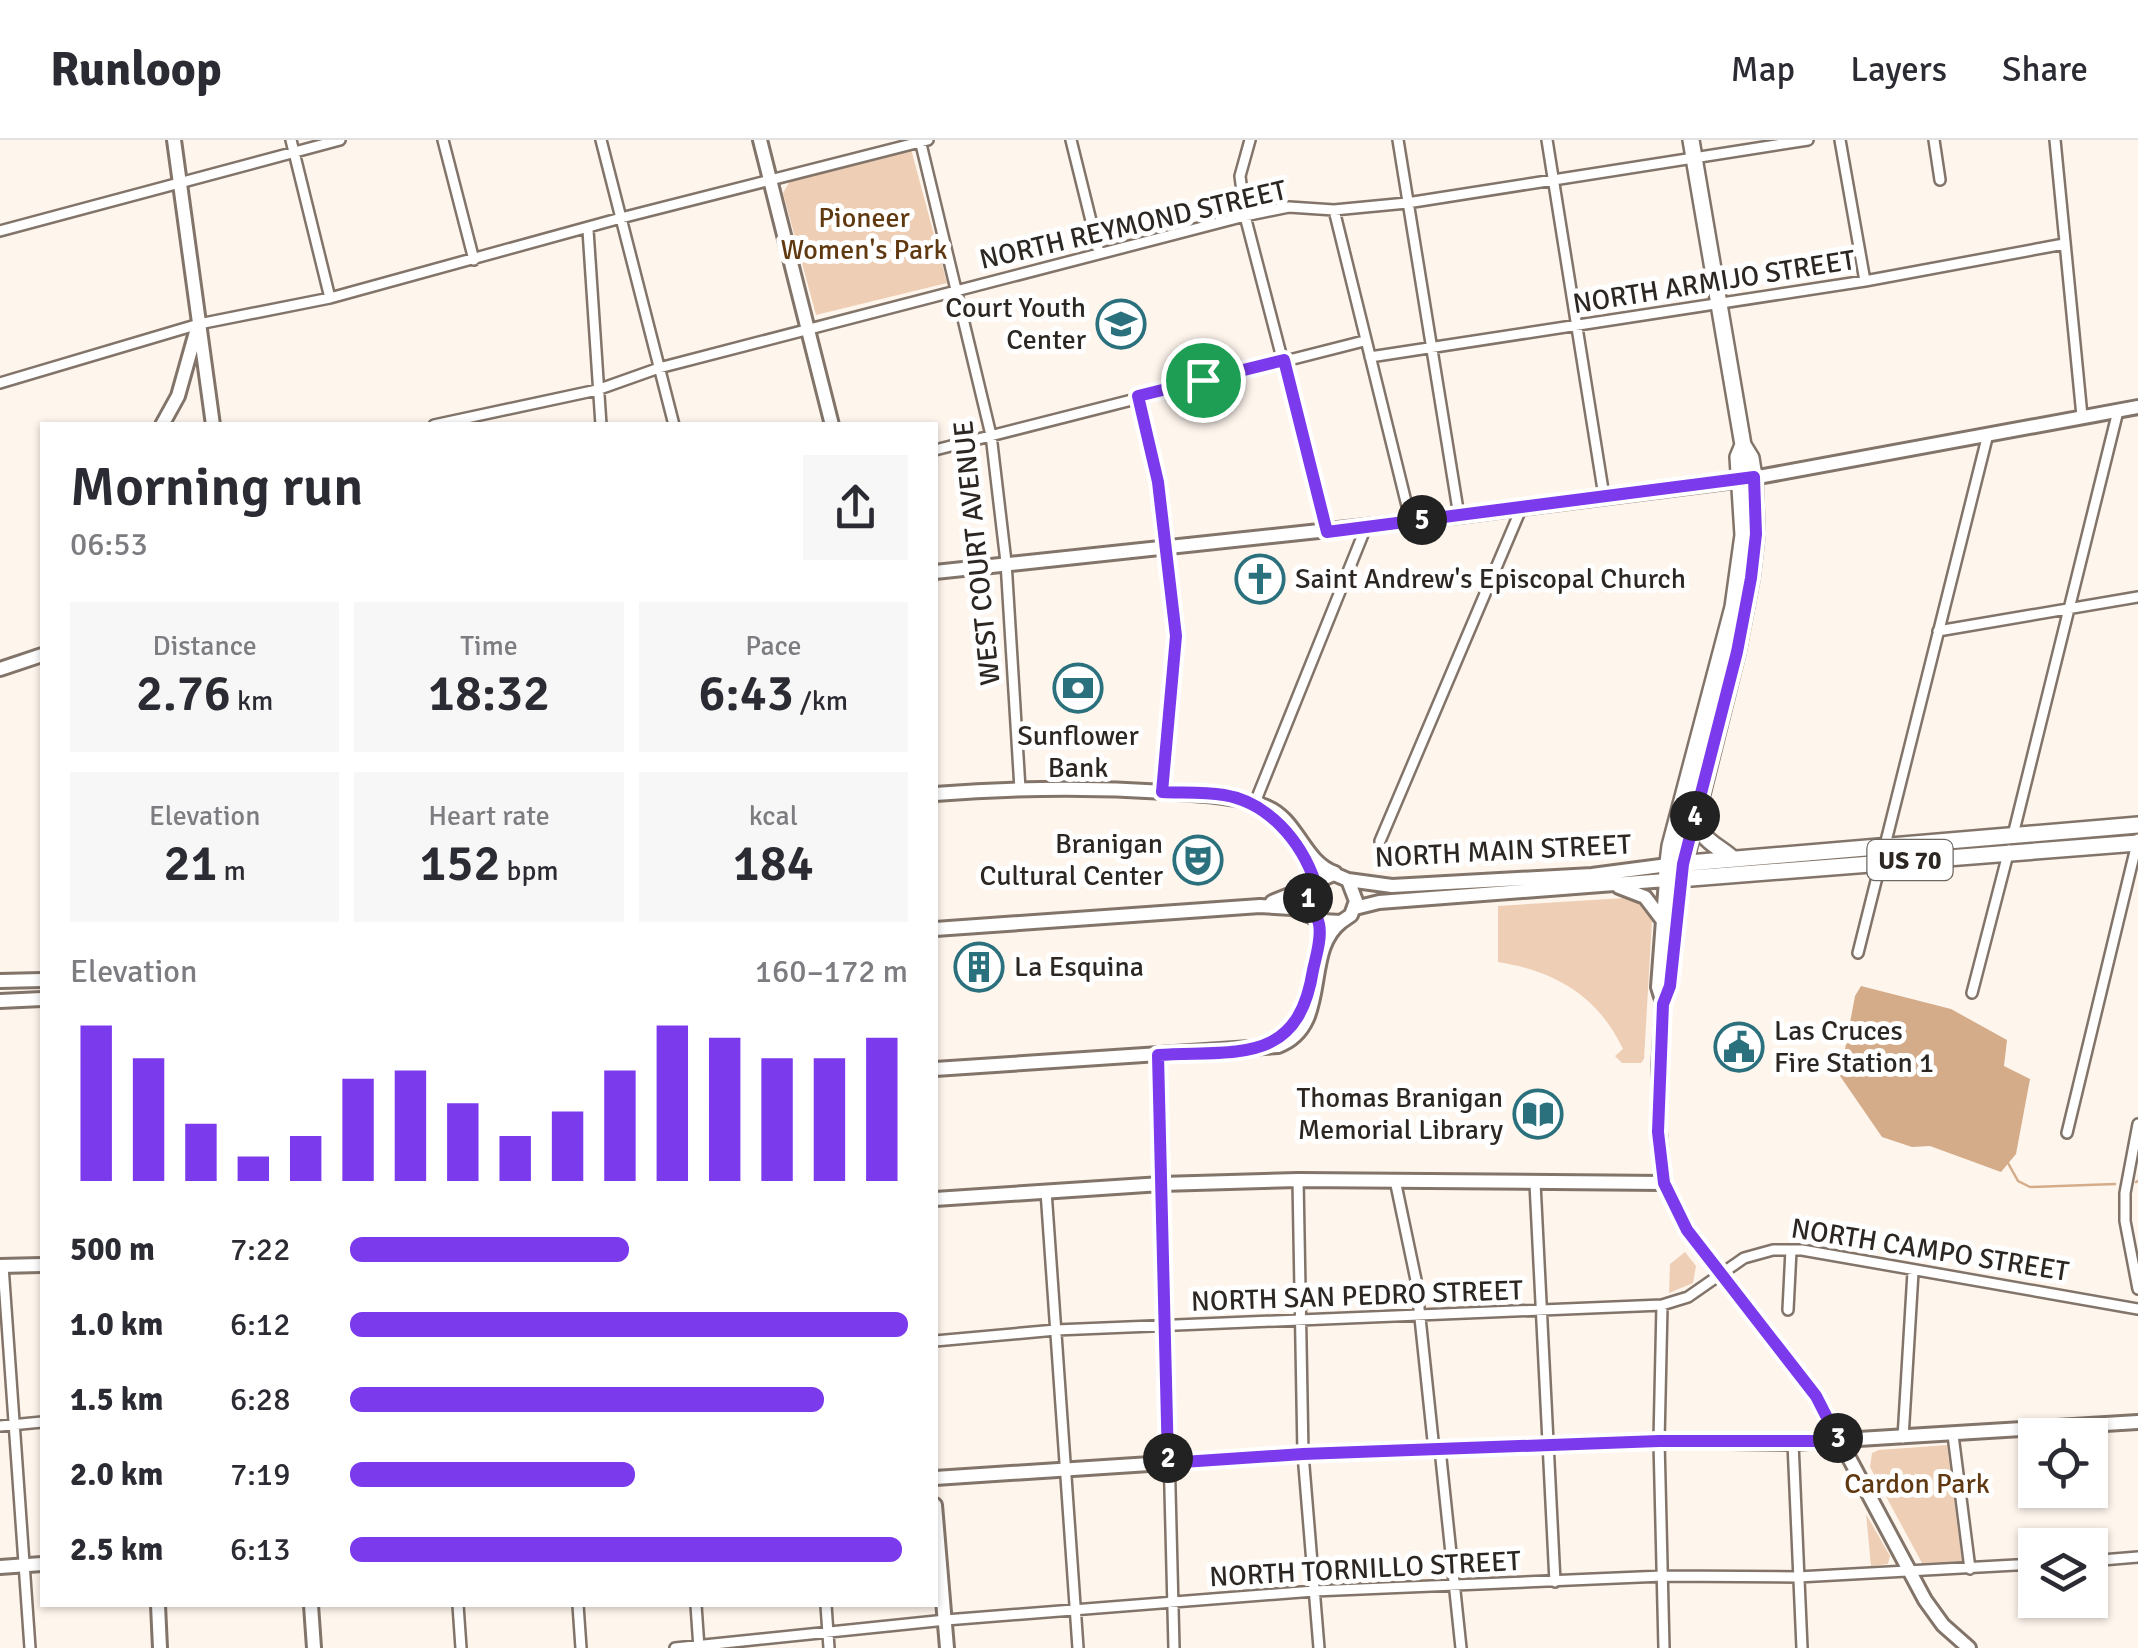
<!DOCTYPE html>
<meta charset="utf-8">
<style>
:root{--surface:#fff;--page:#f7f7f7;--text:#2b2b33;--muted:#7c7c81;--line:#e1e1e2;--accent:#7c3aed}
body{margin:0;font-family:Signika,sans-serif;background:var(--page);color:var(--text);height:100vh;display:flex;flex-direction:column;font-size:38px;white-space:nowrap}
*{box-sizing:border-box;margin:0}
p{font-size:32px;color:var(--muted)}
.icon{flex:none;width:55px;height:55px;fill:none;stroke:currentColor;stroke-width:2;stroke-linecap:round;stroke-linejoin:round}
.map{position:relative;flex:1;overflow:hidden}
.sheet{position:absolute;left:40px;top:282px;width:898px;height:1185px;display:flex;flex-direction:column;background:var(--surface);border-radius:0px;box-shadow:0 2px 8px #0004}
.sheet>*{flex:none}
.tools{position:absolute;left:2018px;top:1278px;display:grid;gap:20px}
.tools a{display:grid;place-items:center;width:90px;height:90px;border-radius:0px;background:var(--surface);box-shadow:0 2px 8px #0004;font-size:50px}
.pin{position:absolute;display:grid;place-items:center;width:85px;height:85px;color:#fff;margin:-42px;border:5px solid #fff;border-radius:50%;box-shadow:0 2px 10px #0007}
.km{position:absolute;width:50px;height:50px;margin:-25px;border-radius:50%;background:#222;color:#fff;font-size:28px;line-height:50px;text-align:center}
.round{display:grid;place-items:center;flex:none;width:105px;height:105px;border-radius:0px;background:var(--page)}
.overview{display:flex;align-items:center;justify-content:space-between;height:170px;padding:0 30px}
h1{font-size:55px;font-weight:600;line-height:75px}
.metrics{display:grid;grid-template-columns:repeat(3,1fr);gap:15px;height:170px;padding:10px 30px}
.metrics div{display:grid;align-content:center;border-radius:0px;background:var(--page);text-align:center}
.metrics b{font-size:50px;font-weight:600}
.metrics small{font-size:28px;font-weight:400}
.metrics p{font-size:28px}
.chart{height:280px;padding:20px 30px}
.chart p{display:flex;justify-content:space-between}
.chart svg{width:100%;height:180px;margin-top:10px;stroke:var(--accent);stroke-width:6}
ul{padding:0 30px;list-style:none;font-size:32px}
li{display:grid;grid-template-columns:160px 120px 1fr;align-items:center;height:75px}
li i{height:25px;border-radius:12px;background:var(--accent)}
header{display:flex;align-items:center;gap:60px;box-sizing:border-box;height:140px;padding:0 50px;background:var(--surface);border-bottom:2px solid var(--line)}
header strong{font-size:48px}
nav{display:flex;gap:55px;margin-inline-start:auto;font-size:35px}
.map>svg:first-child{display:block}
</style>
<header>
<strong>Runloop</strong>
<nav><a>Map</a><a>Layers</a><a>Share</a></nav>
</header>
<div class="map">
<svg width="2138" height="1508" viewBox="0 0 2138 1508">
<rect width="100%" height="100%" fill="#fef5ed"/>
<path fill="#eecfb5" d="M 911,9 L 947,143 L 816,175 L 783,53 L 790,41 Z
M 1625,758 L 1639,764 L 1652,781 L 1644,919 L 1641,923 L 1622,923 L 1615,916 L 1623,909 C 1598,856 1555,831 1498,822 L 1498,766 Z
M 1685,1112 L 1696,1126 L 1693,1143 L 1669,1153 L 1670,1124 Z
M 1947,1305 L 1962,1421 L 1922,1423 L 1870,1327 L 1872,1313 L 1879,1310 Z
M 1866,1374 L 1890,1416 L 1888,1424 L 1871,1426 Z"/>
<path fill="#d4ac89" d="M 1861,846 L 1951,869 L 2007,900 L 2004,926 L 2030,939 L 2016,1014 L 2001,1032 L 1930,1006 L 1912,1007 L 1882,997 L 1840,936 L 1855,856 Z"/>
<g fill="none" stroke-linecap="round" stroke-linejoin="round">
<path stroke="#d4ac89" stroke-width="2.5" d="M 2008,1023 L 2018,1041 L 2030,1047 L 2115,1044
M 2136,1042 L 2138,1041"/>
<g stroke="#827469" stroke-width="14">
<path id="street" d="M 291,0 L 330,158
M 443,0 L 474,120
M 601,0 L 674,285
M 920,0 L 991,295 L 1006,422 L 1020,649
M 1071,0 L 1099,113
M 1250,0 L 1240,36 L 1245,76 L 1327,391
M 1398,0 L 1459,376
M 1547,0 L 1604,356
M 1840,0 L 1865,141
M 1934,0 L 1940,40
M 2055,0 L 2082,276
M 1334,70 L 1411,382
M 588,90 L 601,285
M 0,91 L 340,0
M 1370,217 L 1865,141 L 2064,104
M 0,243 L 199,184 L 330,158 L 621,78 L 928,0
M 1138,256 L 1158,342 L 1176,496 L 1161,652
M 434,285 L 597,250 L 659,228 L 1245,76 L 1289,67 L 1334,70 L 1407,63 L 1808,0
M 935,310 L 1364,201
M 1938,491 L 2138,457
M 1254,665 L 1366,387
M 2013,695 L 2118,271
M 1380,701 L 1521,369
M 1858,813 L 1988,294
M 1972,853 L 2009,710
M 1159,915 L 1174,1508
M 2138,984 L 2125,1053 L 2125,1081 L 2138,1149
M 2067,993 L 2138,699
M 1298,1040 L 1303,1314 L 1319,1508
M 1395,1040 L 1416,1140 L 1434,1310
M 1535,1043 L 1555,1442
M 1046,1051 L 1078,1508
M 3,1126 L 30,1508
M 1788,1170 L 1791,1110
M 935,1201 L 1056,1190 L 1662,1165
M 0,1286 L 42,1282
M 1953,1295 L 1970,1429
M 1903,1298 L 1913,1132
M 1793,1303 L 1802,1508
M 1440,1309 L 1461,1508
M 2090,1421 L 2138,1417
M 458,1465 L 461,1508
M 578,1465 L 581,1508
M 696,1465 L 699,1508
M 826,1465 L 829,1508
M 675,1508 L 946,1480 L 1314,1451 L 1663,1436 L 1798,1437 L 2035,1424
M 1664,1508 L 1659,1301 L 1662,1165 L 1688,1157 L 1744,1118 L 1773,1110 L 1802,1110 L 2138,1169"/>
</g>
<g stroke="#827469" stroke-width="18">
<path id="secondary" d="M 174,0 L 213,285
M 760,0 L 832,285
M 162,285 L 178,256 L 196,192
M 935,432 L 1459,376 L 1742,340 L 2138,267
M 0,529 L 42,515
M 935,654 C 1012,648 1088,647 1166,652 C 1200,655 1231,655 1264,666 C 1298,678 1302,721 1335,733
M 1681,738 L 1670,846 L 1663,863 L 1659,929 L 1659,992 L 1664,1043 L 1687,1090 L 1816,1256 L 1925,1460 L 1943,1485 L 1969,1508
M 1348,740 L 1392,746 L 1592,735 L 1668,725
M 1619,747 L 1645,757 L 1664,782
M 1272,762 L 1312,746
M 1355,768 L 1379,762 L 1666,740 L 1658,847 L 1663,863
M 935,789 L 1260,766 L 1292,768 L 1322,781 L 1341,782 L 1351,775 L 1356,761 L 1348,740 L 1334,734 L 1315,742 L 1308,757 L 1315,776
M 0,841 L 42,840
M 0,861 L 42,859
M 935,929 L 1278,906 C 1332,886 1302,812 1341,782
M 935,1059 L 1161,1044 L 1298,1040 L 1664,1043
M 0,1126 L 42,1125
M 935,1338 L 1303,1314 L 1659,1301 L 1793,1303 L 2138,1282
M 935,1365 L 947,1508
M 0,1427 L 42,1424
M 158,1465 L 160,1508
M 311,1465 L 314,1508"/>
</g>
<g stroke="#827469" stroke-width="20">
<path id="primary" d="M 1743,305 L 1738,317 L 1743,395 L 1733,467 L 1670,706 L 1666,740 L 2138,703
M 1698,675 C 1698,701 1717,704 1733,719
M 1677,724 L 2138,685
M 1681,738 L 1737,512 L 1751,438 L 1756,394 L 1754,337 L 1751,318 L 1743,305 L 1691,0"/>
</g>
<use href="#street" stroke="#fff" stroke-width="9"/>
<use href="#secondary" stroke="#fff" stroke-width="12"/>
<use href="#primary" stroke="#fff" stroke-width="15"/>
</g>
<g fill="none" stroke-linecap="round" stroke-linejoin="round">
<g stroke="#fff" stroke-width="20">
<path id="route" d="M 1284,220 L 1327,392 L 1754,337 L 1756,394 L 1751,438 L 1737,512 L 1683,724 L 1670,846 L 1663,864 L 1658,992 L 1664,1043 L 1687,1090 L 1816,1256 L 1839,1301 L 1659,1301 L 1303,1314 L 1168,1323 L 1158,915 C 1237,910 1298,926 1313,830 C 1316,816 1322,798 1319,784 C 1315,766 1302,761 1315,742 C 1301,701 1268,662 1224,655 C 1203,652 1182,653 1162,652 L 1176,496 L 1158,342 L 1138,256 Z"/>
</g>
<use href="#route" stroke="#7c3aed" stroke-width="12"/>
</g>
<defs>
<g id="school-ring" transform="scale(2.5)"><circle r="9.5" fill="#fff" stroke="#2a707d" stroke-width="1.5"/><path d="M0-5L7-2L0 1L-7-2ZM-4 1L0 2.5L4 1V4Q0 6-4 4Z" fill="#2a707d"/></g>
<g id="church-ring" transform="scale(2.5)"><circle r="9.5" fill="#fff" stroke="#2a707d" stroke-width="1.5"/><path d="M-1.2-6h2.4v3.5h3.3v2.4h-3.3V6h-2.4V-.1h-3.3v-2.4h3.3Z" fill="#2a707d"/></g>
<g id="bank-ring" transform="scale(2.5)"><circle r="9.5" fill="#fff" stroke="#2a707d" stroke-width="1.5"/><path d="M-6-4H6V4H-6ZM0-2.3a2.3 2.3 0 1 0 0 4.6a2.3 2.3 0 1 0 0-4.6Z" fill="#2a707d"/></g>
<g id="theatre-ring" transform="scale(2.5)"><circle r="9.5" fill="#fff" stroke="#2a707d" stroke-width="1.5"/><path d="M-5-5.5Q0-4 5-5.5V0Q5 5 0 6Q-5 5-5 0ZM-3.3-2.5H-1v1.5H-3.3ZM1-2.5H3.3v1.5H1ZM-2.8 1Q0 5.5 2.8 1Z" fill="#2a707d"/></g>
<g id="building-ring" transform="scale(2.5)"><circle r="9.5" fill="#fff" stroke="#2a707d" stroke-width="1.5"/><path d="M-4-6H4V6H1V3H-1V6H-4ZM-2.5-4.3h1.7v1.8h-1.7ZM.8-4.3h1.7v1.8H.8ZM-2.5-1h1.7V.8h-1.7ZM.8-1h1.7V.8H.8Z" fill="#2a707d"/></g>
<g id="civic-ring" transform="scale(2.5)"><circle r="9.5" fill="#fff" stroke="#2a707d" stroke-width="1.5"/><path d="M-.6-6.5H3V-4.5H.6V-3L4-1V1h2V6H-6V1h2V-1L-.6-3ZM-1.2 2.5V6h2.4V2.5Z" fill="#2a707d"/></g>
<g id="library-ring" transform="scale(2.5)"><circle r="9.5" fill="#fff" stroke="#2a707d" stroke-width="1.5"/><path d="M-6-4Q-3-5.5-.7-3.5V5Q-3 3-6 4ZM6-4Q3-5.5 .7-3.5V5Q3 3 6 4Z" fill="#2a707d"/></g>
</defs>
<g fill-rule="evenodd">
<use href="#school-ring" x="1121" y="184"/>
<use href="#church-ring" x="1260" y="439"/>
<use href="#bank-ring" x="1078" y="548"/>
<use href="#theatre-ring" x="1198" y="720"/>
<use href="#building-ring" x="979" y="827"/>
<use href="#civic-ring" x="1739" y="907"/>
<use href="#library-ring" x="1538" y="974"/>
</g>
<g text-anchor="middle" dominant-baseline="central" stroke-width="10" stroke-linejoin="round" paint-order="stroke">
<rect fill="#fff" stroke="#6b6864" stroke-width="2.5" x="1867.5" y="700" width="85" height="40" rx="8"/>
<g font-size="25" font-weight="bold" fill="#2c2722">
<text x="1910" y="720">US 70</text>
</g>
<g font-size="28" fill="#613910" stroke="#fff">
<text x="864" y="78">Pioneer<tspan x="864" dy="32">Women's Park</tspan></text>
<text x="1917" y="1344">Cardon Park</text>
</g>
<g font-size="28" fill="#2c2722" stroke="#fff">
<text transform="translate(1133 85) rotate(-13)">NORTH REYMOND STREET</text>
<text transform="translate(1714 142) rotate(-9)">NORTH ARMIJO STREET</text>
<text transform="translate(977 413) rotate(-96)">WEST COURT AVENUE</text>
<text transform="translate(1503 711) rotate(-3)">NORTH MAIN STREET</text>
<text transform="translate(1930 1110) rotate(9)">NORTH CAMPO STREET</text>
<text transform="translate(1357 1156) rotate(-2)">NORTH SAN PEDRO STREET</text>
<text transform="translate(1365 1429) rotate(-3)">NORTH TORNILLO STREET</text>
</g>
<g font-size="28" fill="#2c2722" stroke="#fff" text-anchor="end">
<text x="1086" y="168">Court Youth<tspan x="1086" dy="32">Center</tspan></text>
<text x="1295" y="439" text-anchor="start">Saint Andrew's Episcopal Church</text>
<text x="1078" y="596" text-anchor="middle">Sunflower<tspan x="1078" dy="32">Bank</tspan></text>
<text x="1163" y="704">Branigan<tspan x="1163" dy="32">Cultural Center</tspan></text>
<text x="1014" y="827" text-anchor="start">La Esquina</text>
<text x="1774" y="891" text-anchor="start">Las Cruces<tspan x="1774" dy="32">Fire Station 1</tspan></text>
<text x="1503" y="958">Thomas Branigan<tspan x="1503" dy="32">Memorial Library</tspan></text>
</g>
</g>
</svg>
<div class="tools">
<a><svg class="icon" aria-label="locate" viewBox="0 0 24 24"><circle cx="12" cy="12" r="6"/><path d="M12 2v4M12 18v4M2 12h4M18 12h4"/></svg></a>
<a><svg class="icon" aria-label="layers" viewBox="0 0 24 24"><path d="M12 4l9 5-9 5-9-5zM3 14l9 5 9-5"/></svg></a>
</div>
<div class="pin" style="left:1203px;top:240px;background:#1e9e55"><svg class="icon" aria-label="arrive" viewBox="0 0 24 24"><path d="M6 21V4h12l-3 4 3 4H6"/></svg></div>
<b class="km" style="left:1308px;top:758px">1</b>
<b class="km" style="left:1168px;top:1318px">2</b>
<b class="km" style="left:1838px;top:1298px">3</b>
<b class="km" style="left:1695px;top:676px">4</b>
<b class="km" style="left:1422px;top:380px">5</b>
<section class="sheet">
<div class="overview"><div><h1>Morning run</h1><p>06:53</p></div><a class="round"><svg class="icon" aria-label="share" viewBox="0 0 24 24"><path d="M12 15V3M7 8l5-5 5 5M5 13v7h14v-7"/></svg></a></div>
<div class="metrics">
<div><p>Distance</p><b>2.76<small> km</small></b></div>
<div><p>Time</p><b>18:32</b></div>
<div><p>Pace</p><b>6:43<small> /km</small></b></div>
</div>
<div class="metrics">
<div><p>Elevation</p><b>21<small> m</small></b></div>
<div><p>Heart rate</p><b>152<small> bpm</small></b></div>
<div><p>kcal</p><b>184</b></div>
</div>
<div class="chart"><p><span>Elevation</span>160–172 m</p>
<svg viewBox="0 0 160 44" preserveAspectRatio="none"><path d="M5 44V6M15 44V14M25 44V30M35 44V38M45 44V33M55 44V19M65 44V17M75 44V25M85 44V33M95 44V27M105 44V17M115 44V6M125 44V9M135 44V14M145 44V14M155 44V9"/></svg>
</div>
<ul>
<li><b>500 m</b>7:22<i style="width:50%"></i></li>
<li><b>1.0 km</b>6:12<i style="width:100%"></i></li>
<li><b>1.5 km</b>6:28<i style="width:85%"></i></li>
<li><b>2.0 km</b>7:19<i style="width:51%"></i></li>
<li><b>2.5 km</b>6:13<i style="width:99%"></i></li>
</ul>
</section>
</div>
